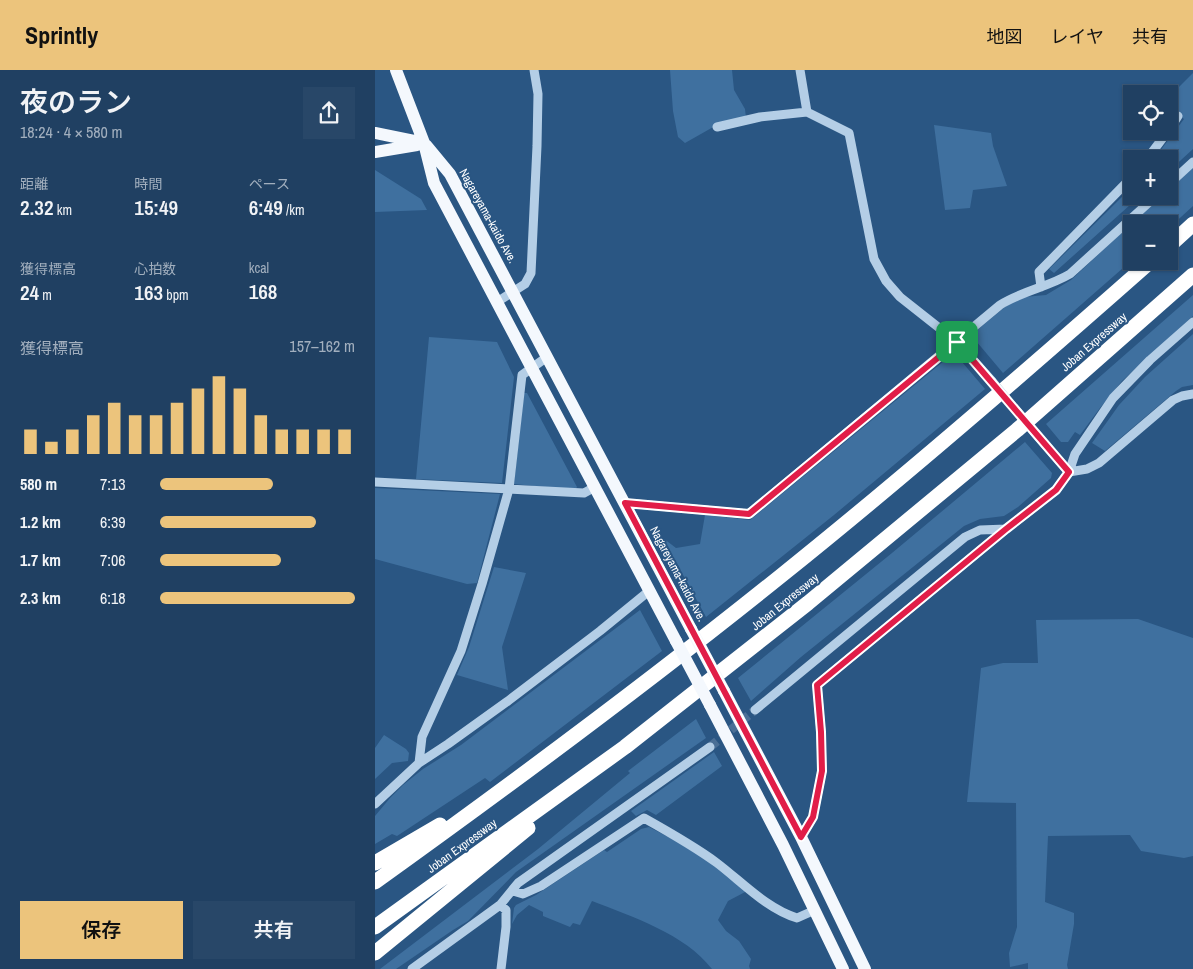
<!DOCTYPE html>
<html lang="ja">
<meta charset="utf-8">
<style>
:root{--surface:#204062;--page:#284768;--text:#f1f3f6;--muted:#a2afbe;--line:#3d5977;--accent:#ecc47c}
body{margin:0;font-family:"Archivo Narrow","Noto Sans JP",sans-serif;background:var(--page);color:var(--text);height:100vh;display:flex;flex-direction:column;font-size:19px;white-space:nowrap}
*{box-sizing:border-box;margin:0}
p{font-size:16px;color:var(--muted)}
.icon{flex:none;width:28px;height:28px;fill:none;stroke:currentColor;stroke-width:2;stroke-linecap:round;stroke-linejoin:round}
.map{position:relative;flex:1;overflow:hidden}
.sheet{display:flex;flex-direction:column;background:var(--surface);width:375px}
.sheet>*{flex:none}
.fabs{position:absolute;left:748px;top:15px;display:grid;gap:10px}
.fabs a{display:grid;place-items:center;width:55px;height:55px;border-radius:0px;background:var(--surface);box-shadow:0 1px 4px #0004,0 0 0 1px var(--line);font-size:25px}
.pin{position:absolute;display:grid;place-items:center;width:42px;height:42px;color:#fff;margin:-21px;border-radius:10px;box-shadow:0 2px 8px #0006}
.round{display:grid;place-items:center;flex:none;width:52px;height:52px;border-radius:0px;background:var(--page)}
.headline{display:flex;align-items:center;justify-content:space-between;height:85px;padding:0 20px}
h1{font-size:28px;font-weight:600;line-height:38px}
.stats{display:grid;grid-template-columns:repeat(3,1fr);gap:8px;height:85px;padding:5px 20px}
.stats div{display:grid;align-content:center}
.stats b{font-size:21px;font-weight:600}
.stats small{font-size:14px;font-weight:400}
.stats p{font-size:14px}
.chart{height:140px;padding:10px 20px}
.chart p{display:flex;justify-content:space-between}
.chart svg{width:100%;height:90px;margin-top:5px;stroke:var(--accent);stroke-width:6}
.cta{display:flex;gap:10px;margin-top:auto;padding:10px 20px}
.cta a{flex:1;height:58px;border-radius:0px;background:var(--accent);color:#111;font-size:20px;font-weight:600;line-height:58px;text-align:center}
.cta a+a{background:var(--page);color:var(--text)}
ul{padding:0 20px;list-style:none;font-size:16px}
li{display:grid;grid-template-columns:80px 60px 1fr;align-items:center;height:38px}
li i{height:12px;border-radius:6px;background:var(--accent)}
header{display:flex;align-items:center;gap:30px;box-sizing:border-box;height:70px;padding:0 25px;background:var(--accent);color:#111}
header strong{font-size:24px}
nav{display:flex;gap:28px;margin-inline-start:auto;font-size:18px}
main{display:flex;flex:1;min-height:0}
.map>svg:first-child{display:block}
</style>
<header>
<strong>Sprintly</strong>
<nav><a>地図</a><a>レイヤ</a><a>共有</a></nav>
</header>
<main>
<section class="sheet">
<div class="headline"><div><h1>夜のラン</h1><p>18:24 · 4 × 580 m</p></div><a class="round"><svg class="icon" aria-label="share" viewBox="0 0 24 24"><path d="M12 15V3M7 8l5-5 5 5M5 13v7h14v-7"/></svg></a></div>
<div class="stats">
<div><p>距離</p><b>2.32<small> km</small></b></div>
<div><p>時間</p><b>15:49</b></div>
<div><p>ペース</p><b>6:49<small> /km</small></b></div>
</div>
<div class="stats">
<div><p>獲得標高</p><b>24<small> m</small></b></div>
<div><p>心拍数</p><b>163<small> bpm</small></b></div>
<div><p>kcal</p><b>168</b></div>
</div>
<div class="chart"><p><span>獲得標高</span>157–162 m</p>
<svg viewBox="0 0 160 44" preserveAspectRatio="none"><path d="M5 44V32M15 44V38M25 44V32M35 44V25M45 44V19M55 44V25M65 44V25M75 44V19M85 44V12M95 44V6M105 44V12M115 44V25M125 44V32M135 44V32M145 44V32M155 44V32"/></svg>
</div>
<ul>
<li><b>580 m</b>7:13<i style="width:58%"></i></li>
<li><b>1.2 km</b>6:39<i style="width:80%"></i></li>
<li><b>1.7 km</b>7:06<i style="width:62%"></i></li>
<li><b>2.3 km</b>6:18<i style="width:100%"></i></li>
</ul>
<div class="cta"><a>保存</a><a>共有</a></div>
</section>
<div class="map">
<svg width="818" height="899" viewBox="0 0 818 899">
<rect width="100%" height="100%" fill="#2a5683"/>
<path fill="#3f709f" d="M 295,0 L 357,0 L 359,20 L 370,39 L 371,48 L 340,56 L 310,73 L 303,67 L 298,41 Z
M 818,3 L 818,79 L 794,101 L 794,89 L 779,89 L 809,49 C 801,43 794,39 794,27 Z
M 559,55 L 616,63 L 618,76 L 632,116 L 598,120 L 595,138 L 570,140 Z
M 818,96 L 818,136 L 794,158 L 794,154 L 756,154 L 756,191 L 628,303 L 596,265 L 636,232 L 649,227 L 671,225 L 696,210 L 786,126 L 794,126 L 794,119 Z
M 0,100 L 46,129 L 52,140 L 0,142 Z
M 756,118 L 756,126 L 765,126 L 679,203 L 674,199 Z
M 818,225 L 818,246 L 747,311 L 725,338 L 705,365 L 700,362 L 693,372 L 686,372 L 671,354 Z
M 818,264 L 818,315 L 807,317 L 801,321 L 730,381 L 717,373 L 744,335 L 770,307 Z
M 54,267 L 122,272 L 139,307 L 127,413 L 41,409 Z
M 577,287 L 587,292 L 610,319 L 459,445 L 331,547 L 288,468 L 301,478 L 325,474 L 330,445 L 375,450 L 569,291 Z
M 149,323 L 152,323 L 202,417 L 200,420 L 139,414 Z
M 650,372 L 677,403 L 676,408 L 643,437 L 629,446 L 605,449 L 589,456 L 426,587 L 376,631 L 363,608 L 517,483 Z
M 0,418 L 125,424 L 102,513 L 92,514 L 0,489 Z
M 119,497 L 151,503 L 127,577 L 133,620 L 82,605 L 94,577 Z
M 265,540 L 287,581 L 115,712 L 110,708 L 22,766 L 17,764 L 0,774 L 0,746 L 15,728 L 28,715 L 48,699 L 86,675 Z
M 763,549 L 818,568 L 818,786 L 809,788 L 766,781 L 755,765 L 673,766 L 670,832 L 699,843 L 699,854 L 692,895 L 693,899 L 653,899 L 653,893 L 635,897 L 634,883 L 642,857 L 641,733 L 592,732 L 606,598 L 628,593 L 663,593 L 661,550 Z
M 321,649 L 331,668 L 141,802 L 93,851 L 78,860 L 21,899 L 5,899 L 163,779 L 255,703 L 253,701 Z
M 9,665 L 31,679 L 34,683 L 33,691 L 17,693 L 0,709 L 0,678 Z
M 339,682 L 347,696 L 281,745 L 272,740 L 261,746 L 256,741 Z
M 274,757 L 299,770 L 339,795 L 372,821 L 353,831 L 343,850 L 351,861 L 364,871 L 376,889 L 374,896 L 375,899 L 337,899 C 310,864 258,847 217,831 L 205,855 L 198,853 L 195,857 L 168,846 L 168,842 L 154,835 L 142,845 L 137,854 L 139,838 L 141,835 L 161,825 L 229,780 L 232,782 L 266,759 Z"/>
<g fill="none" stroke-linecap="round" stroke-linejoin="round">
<path stroke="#4a6f96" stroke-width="9" stroke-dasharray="9 4.5" stroke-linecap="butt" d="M 335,677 L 380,640"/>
<path stroke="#b4cee6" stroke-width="9" d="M 425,0 L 432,42 L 474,63 L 499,189 L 511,211 L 525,227 L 582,272 L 617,311
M 342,57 L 385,47 L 432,42
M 794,60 L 803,46
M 772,89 L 793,61
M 794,114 L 818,92
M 666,217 L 664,202 L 756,108
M 122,232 L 150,214 L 156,203 L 162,76 L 163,24 L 159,0
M 660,363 L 694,402 L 712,399 L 724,393 L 798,330 L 807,326 L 818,324
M 0,412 L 209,423 L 220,417
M 250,433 L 374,444 L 625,235 C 647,221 673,217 695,204 L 781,126
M 380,640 L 590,467 L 605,460 L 631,459
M 44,693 L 47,667 L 86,581 L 107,514 L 134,419 L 147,305 L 172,287
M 0,734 L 44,693 L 73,674 L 133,631 L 225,561 L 274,521
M 426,767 L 438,747 L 447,701 L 446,662 L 442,615 L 631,459 L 681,420 L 694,402 L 700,384 L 738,328 L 775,290 L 818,252
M 138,821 L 148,824 L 166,816 L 269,748 C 294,762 319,776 342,793 C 367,812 392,839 422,848 L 440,840
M 125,835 L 131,840 L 131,857 L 126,899
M 37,899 L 125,835 L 143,813 L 335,677"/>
<path stroke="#f4f8fd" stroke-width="12" d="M 21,0 L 49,73 L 59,113 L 301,571
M 0,63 L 49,73
M 51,75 L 75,104 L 316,559
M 0,82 L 42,75
M 349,621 L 426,767 L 490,899
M 335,635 L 408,775 L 468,899"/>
<path stroke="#fff" stroke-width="15" d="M 794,176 L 818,154
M 0,793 L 65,755
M 0,812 C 138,713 274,612 407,505 C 533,404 655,298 776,191
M 0,857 L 250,677 L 433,533 L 642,360 L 818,205
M 0,883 L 153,758"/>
<path stroke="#b4cee6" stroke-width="9" d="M 617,311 L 660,363"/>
<path stroke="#f4f8fd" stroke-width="12" d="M 316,559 L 349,621
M 301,571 L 335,635"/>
</g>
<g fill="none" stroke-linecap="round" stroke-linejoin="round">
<g stroke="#fff" stroke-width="10">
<path id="route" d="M 582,272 L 694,402 L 681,420 L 631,459 L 442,615 L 446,662 L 447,701 L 438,747 L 426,767 L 250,433 L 374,444 Z"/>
</g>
<use href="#route" stroke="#e11d48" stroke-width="6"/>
</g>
<g text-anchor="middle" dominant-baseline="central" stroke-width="4" stroke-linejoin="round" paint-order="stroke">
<g font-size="12" fill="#fff" stroke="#2a5683">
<text transform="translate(113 146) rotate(61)">Nagareyama-kaido Ave.</text>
<text transform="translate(719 272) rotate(-41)">Joban Expressway</text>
<text transform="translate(303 504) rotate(62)">Nagareyama-kaido Ave.</text>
<text transform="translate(410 532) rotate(-39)">Joban Expressway</text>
<text transform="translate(87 776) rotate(-36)">Joban Expressway</text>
</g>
</g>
</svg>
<div class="fabs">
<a><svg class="icon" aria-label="locate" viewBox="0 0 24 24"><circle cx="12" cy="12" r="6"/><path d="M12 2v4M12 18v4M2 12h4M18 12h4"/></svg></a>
<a>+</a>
<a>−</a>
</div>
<div class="pin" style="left:582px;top:272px;background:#1e9e55"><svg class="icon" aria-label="arrive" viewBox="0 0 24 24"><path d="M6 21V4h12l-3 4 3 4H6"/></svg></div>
</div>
</main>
